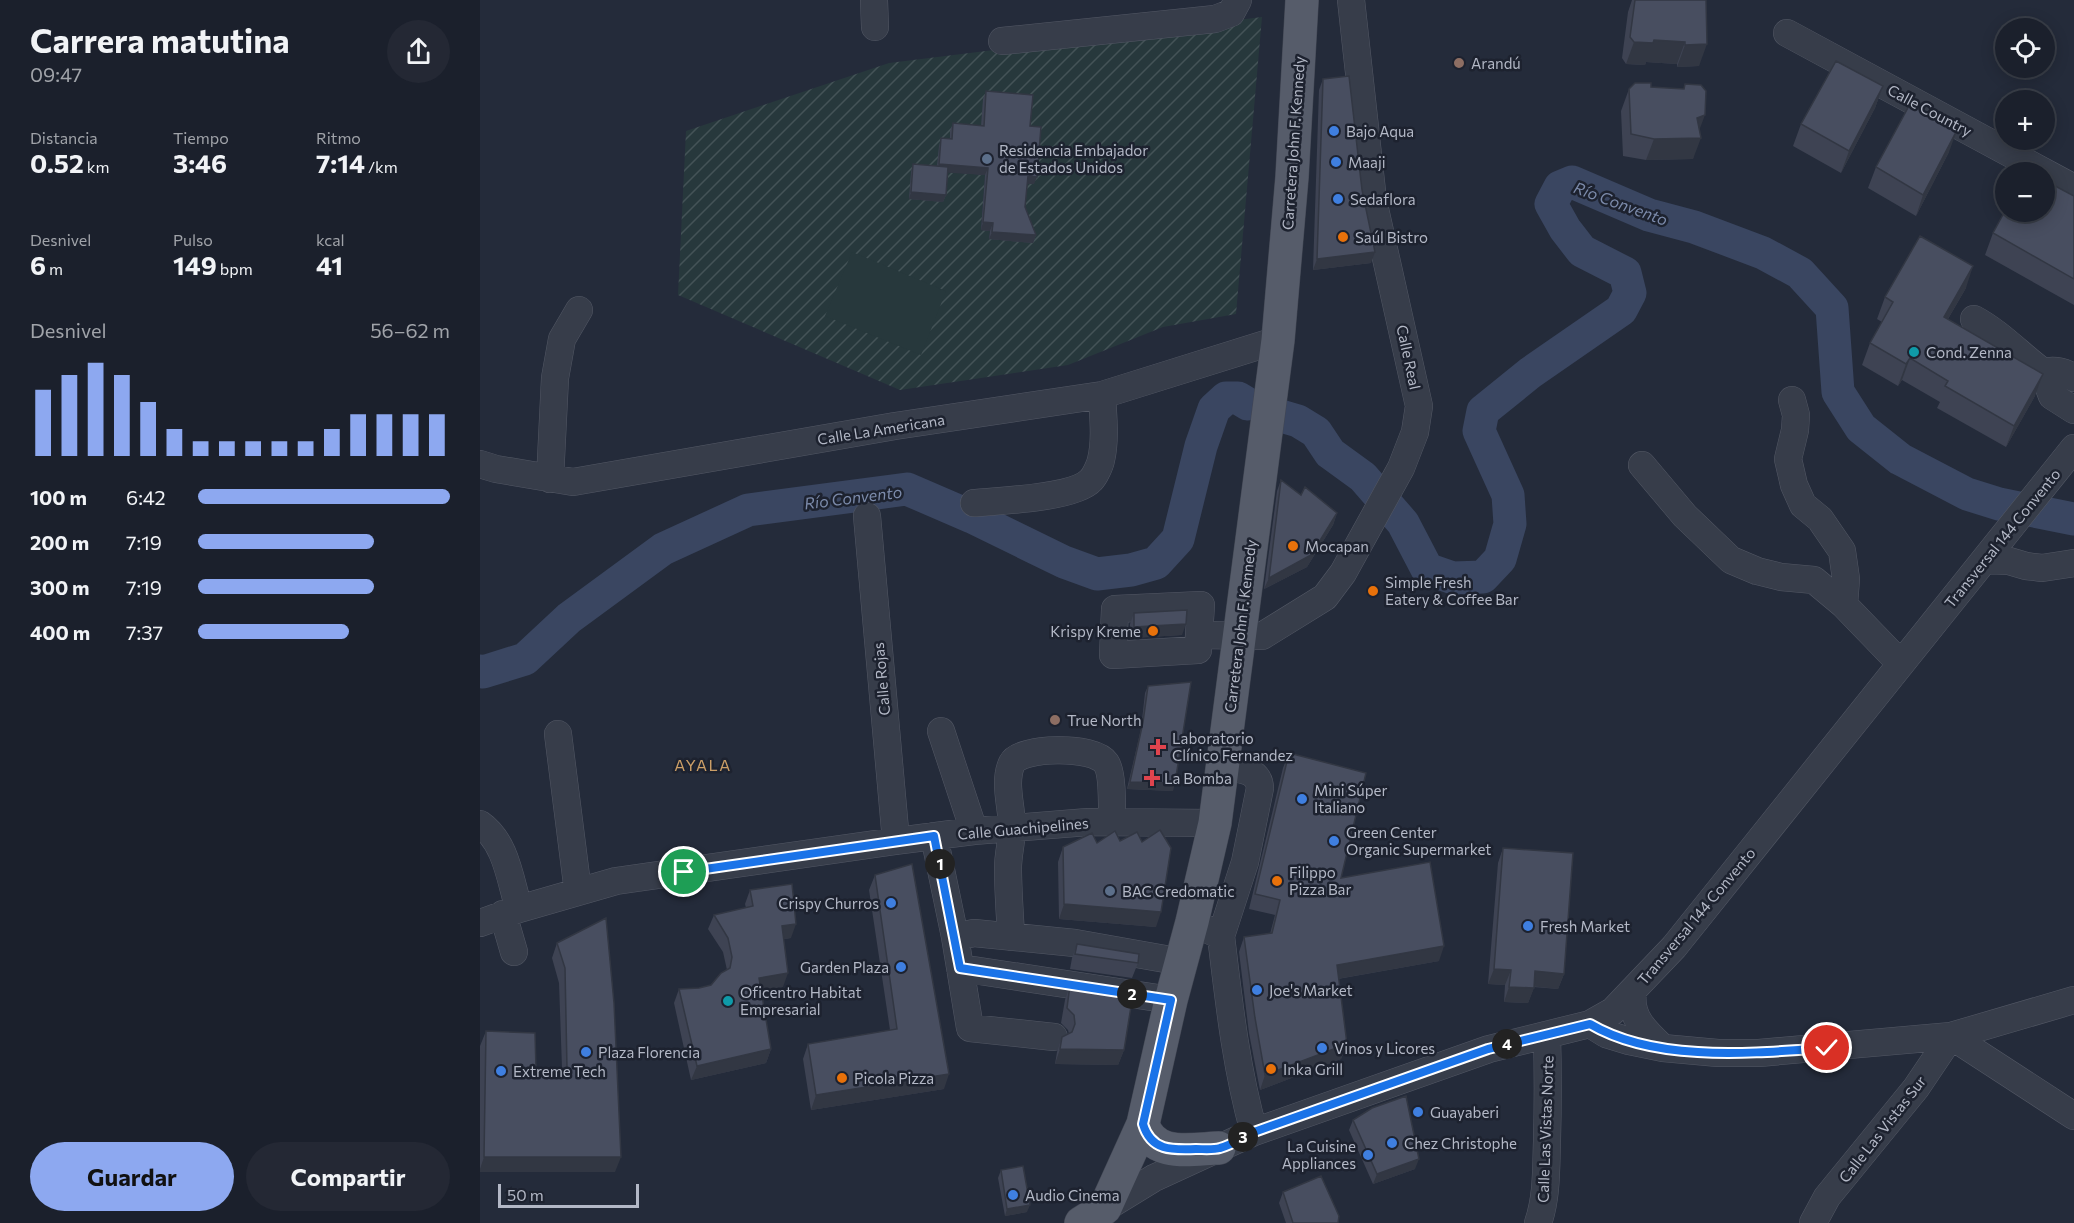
<!DOCTYPE html>
<html lang="es">
<meta charset="utf-8">
<style>
:root{--surface:#1b202c;--page:#242834;--text:#f1f3f6;--muted:#a0a3a9;--line:#393e48;--accent:#8da8f0}
body{margin:0;font-family:Commissioner,sans-serif;background:var(--page);color:var(--text);height:100vh;display:flex;flex-direction:column;font-size:22px;white-space:nowrap}
*{box-sizing:border-box;margin:0}
p{font-size:20px;color:var(--muted)}
.icon{flex:none;width:33px;height:33px;fill:none;stroke:currentColor;stroke-width:2;stroke-linecap:round;stroke-linejoin:round}
.map{position:relative;flex:1;overflow:hidden}
.panel{display:flex;flex-direction:column;background:var(--surface);width:480px}
.panel>*{flex:none}
.buttons{position:absolute;left:1515px;top:18px;display:grid;gap:12px}
.buttons a{display:grid;place-items:center;width:60px;height:60px;border-radius:50%;background:var(--surface);box-shadow:0 3px 15px #0003,0 0 0 2px var(--line);font-size:30px}
.scale{position:absolute;left:18px;bottom:15px;width:141px;box-sizing:border-box;padding-left:6px;border:3px solid #b3b8c6;border-top:0;font-size:16px;line-height:21px;white-space:nowrap;color:#b3b8c6;-webkit-text-stroke:4px #1d222f;paint-order:stroke}
.pin{position:absolute;display:grid;place-items:center;width:51px;height:51px;color:#fff;margin:-26px;border:3px solid #fff;border-radius:50%;box-shadow:0 2px 6px #0007}
.km{position:absolute;width:30px;height:30px;margin:-15px;border-radius:50%;background:#222;color:#fff;font-size:16px;line-height:30px;text-align:center}
.round{display:grid;place-items:center;flex:none;width:63px;height:63px;border-radius:32px;background:var(--page)}
.headline{display:flex;align-items:center;justify-content:space-between;height:102px;padding:0 30px}
h1{font-size:33px;font-weight:700;line-height:45px}
.metrics{display:grid;grid-template-columns:repeat(3,1fr);gap:9px;height:102px;padding:6px 30px}
.metrics div{display:grid;align-content:center}
.metrics b{font-size:26px;font-weight:700}
.metrics small{font-size:16px;font-weight:400}
.metrics p{font-size:16px}
.chart{height:168px;padding:12px 30px}
.chart p{display:flex;justify-content:space-between}
.chart svg{width:100%;height:108px;margin-top:6px;stroke:var(--accent);stroke-width:6}
.button{display:flex;gap:12px;margin-top:auto;padding:12px 30px}
.button a{flex:1;height:69px;border-radius:36px;background:var(--accent);color:#111;font-size:24px;font-weight:700;line-height:69px;text-align:center}
.button a+a{background:var(--page);color:var(--text)}
ul{padding:0 30px;list-style:none;font-size:20px}
li{display:grid;grid-template-columns:96px 72px 1fr;align-items:center;height:45px}
li i{height:15px;border-radius:8px;background:var(--accent)}
main{display:flex;flex:1;min-height:0}
.map>svg:first-child{display:block}
</style>
<main>
<section class="panel">
<div class="headline"><div><h1>Carrera matutina</h1><p>09:47</p></div><a class="round"><svg class="icon" aria-label="share" viewBox="0 0 24 24"><path d="M12 15V3M7 8l5-5 5 5M5 13v7h14v-7"/></svg></a></div>
<div class="metrics">
<div><p>Distancia</p><b>0.52<small> km</small></b></div>
<div><p>Tiempo</p><b>3:46</b></div>
<div><p>Ritmo</p><b>7:14<small> /km</small></b></div>
</div>
<div class="metrics">
<div><p>Desnivel</p><b>6<small> m</small></b></div>
<div><p>Pulso</p><b>149<small> bpm</small></b></div>
<div><p>kcal</p><b>41</b></div>
</div>
<div class="chart"><p><span>Desnivel</span>56–62 m</p>
<svg viewBox="0 0 160 44" preserveAspectRatio="none"><path d="M5 44V17M15 44V11M25 44V6M35 44V11M45 44V22M55 44V33M65 44V38M75 44V38M85 44V38M95 44V38M105 44V38M115 44V33M125 44V27M135 44V27M145 44V27M155 44V27"/></svg>
</div>
<ul>
<li><b>100 m</b>6:42<i style="width:100%"></i></li>
<li><b>200 m</b>7:19<i style="width:70%"></i></li>
<li><b>300 m</b>7:19<i style="width:70%"></i></li>
<li><b>400 m</b>7:37<i style="width:60%"></i></li>
</ul>
<div class="button"><a>Guardar</a><a>Compartir</a></div>
</section>
<div class="map">
<svg width="1594" height="1223" viewBox="0 0 1594 1223">
<defs>
<pattern id="garden-furrows" width="10" height="10" patternUnits="userSpaceOnUse" patternTransform="scale(1.5)"><rect width="10" height="10" fill="#27383c"/><path d="M-1 1l2-2M0 10L10 0M9 11l2-2" fill="none" stroke="#445357"/></pattern>
</defs>
<rect width="100%" height="100%" fill="#242b3a"/>
<path fill="url(#garden-furrows)" fill-rule="evenodd" d="M 782,17 L 756,314 L 683,327 L 588,365 L 420,390 L 198,295 L 206,131 L 409,63 ZM 501,133 L 554,184 L 545,184 L 543,215 L 509,239 L 510,231 L 501,230 L 505,175 L 466,172 L 456,174 L 469,147 Z"/>
<path fill="#27383c" d="M 372,252 L 466,291 L 441,355 L 345,316 Z"/>
<g fill="none" stroke-linecap="round" stroke-linejoin="round">
<path stroke="#3a4661" stroke-width="33" d="M 801,416 L 818,421 L 836,432 L 850,453 L 883,477 L 923,523 L 947,569 L 973,578 L 1003,577 L 1020,559 L 1030,524 L 1028,495 L 999,431 L 1003,411 L 1050,373 L 1141,310 L 1150,293 L 1145,273 L 1102,251 L 1085,229 L 1071,204 L 1080,187 L 1092,182 L 1169,215 L 1214,227 L 1283,253 L 1320,273 L 1352,308 L 1358,392 L 1381,428 L 1420,459 L 1487,494 L 1519,504 L 1594,519
M 0,671 L 3,672 L 45,659 L 89,618 L 183,549 L 268,510 L 427,489 L 492,517 L 584,562 L 617,574 L 651,570 L 676,563 L 698,539 L 721,446 L 734,409 L 746,398 L 758,398 L 768,404"/>
<g stroke="#535865" stroke-width="28">
<path id="minor" d="M 394,0 L 395,27
M 1307,33 L 1594,188
M 522,41 L 735,19 L 751,13 L 758,0
M 1494,319 C 1520,333 1540,355 1563,372
M 1594,378 C 1584,371 1575,369 1563,372 L 1572,396 L 1594,410
M 1312,400 L 1316,415 L 1315,430 L 1308,459 L 1314,485 L 1323,505 L 1340,519 L 1362,551 L 1366,579 L 1364,605
M 0,464 L 16,469 L 93,482 L 415,426 L 622,395 L 798,340
M 1162,465 L 1205,516 L 1251,560 L 1277,571 L 1301,577 L 1334,580 L 1364,605 L 1420,663
M 70,479 L 75,378 L 82,339 L 99,310
M 494,503 C 518,501 595,498 611,480 C 615,476 620,465 621,460 C 626,439 623,415 622,395
M 387,516 L 416,841
M 1505,560 L 1529,561 L 1546,566 L 1562,568 L 1594,563
M 719,635 L 718,650 L 633,655 L 635,609 L 721,605 L 719,635 L 782,636 L 845,597 L 863,573 L 921,468 L 935,432 L 939,406 L 893,200 L 871,0
M 461,731 L 494,831
M 78,734 L 98,892
M 0,824 C 26,842 30,879 39,909
M 454,836 L 475,937 L 490,1028 L 574,1037
M 23,914 L 34,952
M 712,922 L 741,936 C 749,1003 756,1068 774,1132
M 0,923 L 39,909 L 136,881 L 416,841 L 494,831 L 608,822 L 735,823
M 741,936 L 765,862 L 780,788 C 779,768 757,769 742,767
M 475,937 L 494,933 L 595,943 L 702,962
M 531,937 C 530,914 528,891 528,868 C 528,854 532,841 532,827 C 532,807 523,782 532,763 C 540,747 614,745 626,763 C 633,773 632,809 632,822
M 480,968 L 691,1000
M 1153,991 C 1149,1017 1165,1031 1183,1048
M 1110,1024 L 1126,1034 L 1149,1041 L 1183,1048 L 1238,1053 L 1279,1053 L 1471,1036 L 1594,1116
M 625,1208 L 674,1178 L 774,1132 L 1009,1049 L 1110,1024 L 1133,1011 L 1194,947 L 1594,448
M 1058,1223 C 1067,1197 1066,1169 1067,1141 C 1068,1105 1068,1070 1067,1035
M 1333,1223 L 1347,1197 L 1436,1088 L 1471,1036 L 1594,1000"/>
</g>
<g stroke="#414653" stroke-width="34">
<path id="major" d="M 663,1124 C 673,1158 710,1149 739,1148
M 601,1223 L 625,1208 L 663,1124 L 691,1000 L 712,922 L 735,823 L 798,340 L 812,177 L 822,0"/>
</g>
<use href="#minor" stroke="#373d4a" stroke-width="27"/>
<use href="#major" stroke="#565c6a" stroke-width="33"/>
</g>
<path fill="#3e4353" d="M 1152,0 L 1226,0 L 1219,66 L 1197,67 L 1197,64 L 1166,62 L 1165,65 L 1146,64 L 1142,58 L 1148,12 Z
M 843,79 L 882,190 L 891,263 L 833,270 L 839,90 Z
M 1403,86 L 1395,108 L 1361,173 L 1313,146 L 1321,124 Z
M 1171,87 L 1219,129 L 1213,159 L 1166,160 L 1143,156 L 1141,111 L 1149,89 Z
M 506,91 L 550,126 L 554,184 L 547,184 L 545,207 L 556,235 L 553,243 L 509,239 L 510,231 L 501,230 L 505,175 L 468,172 L 466,195 L 463,202 L 429,199 L 431,172 L 433,164 L 457,166 L 459,146 L 461,138 L 470,139 L 470,131 L 473,123 L 501,126 L 503,99 Z
M 1469,152 L 1436,216 L 1388,188 L 1396,167 Z
M 1594,196 L 1594,305 L 1505,255 L 1513,233 Z
M 1486,288 L 1468,319 L 1555,396 L 1526,447 L 1457,408 L 1460,402 L 1422,380 L 1418,386 L 1382,365 L 1390,343 L 1402,322 L 1397,319 L 1405,297 Z
M 801,480 L 821,495 L 857,513 L 853,525 L 827,567 L 784,589 L 797,491 Z
M 654,613 L 702,635 L 650,638 L 650,624 Z
M 668,686 L 693,791 L 647,789 L 661,729 L 665,693 Z
M 809,753 L 861,878 L 959,961 L 858,979 L 867,1044 L 861,1059 L 780,1090 L 769,1033 L 759,952 L 764,937 L 790,934 L 795,915 L 769,909 L 803,768 Z
M 617,843 L 676,927 L 579,919 L 578,862 L 583,847 Z
M 1023,848 L 1084,974 L 1078,989 L 1054,987 L 1048,1003 L 1024,1002 L 1025,985 L 1008,984 L 1018,863 Z
M 395,875 L 464,1089 L 331,1110 L 323,1059 L 328,1044 L 410,1030 L 389,890 Z
M 270,890 L 311,938 L 304,939 L 303,987 L 281,991 L 291,1049 L 286,1063 L 211,1080 L 194,1003 L 199,989 L 219,988 L 231,985 L 247,970 L 243,952 L 228,929 L 234,915 L 266,908 L 265,904 Z
M 126,918 L 135,1172 L 0,1172 L 0,1046 L 6,1031 L 56,1069 L 82,1068 L 79,983 L 72,958 L 77,943 Z
M 597,944 L 658,963 L 652,978 L 590,969 L 592,958 Z
M 590,985 L 644,1050 L 638,1065 L 575,1064 L 577,1052 L 582,1037 L 589,1034 L 588,1030 L 581,1023 L 585,1000 Z
M 873,1120 L 935,1169 L 893,1184 L 869,1130 Z
M 521,1170 L 547,1212 L 525,1216 L 518,1178 Z
M 803,1192 L 858,1223 L 806,1223 L 799,1203 Z"/>
<path fill="#323743" d="M 1174,40 L 1205,42 L 1197,64 L 1166,62 L 1165,65 L 1146,64 L 1154,42 Z
M 1227,44 L 1219,66 L 1197,67 L 1205,45 Z
M 1403,86 L 1395,108 L 1361,173 L 1369,151 Z
M 1225,115 L 1217,136 L 1221,138 L 1213,159 L 1166,160 L 1174,139 Z
M 1477,130 L 1469,152 L 1436,216 L 1443,195 Z
M 459,164 L 508,168 L 505,175 L 457,172 Z
M 548,176 L 557,177 L 554,184 L 545,184 Z
M 431,192 L 466,195 L 463,202 L 429,199 Z
M 503,222 L 513,223 L 510,231 L 501,230 Z
M 512,232 L 556,235 L 553,243 L 509,239 Z
M 895,252 L 891,263 L 833,270 L 837,259 Z
M 1493,266 L 1486,288 L 1456,339 L 1464,317 Z
M 1430,358 L 1422,380 L 1418,386 L 1426,364 Z
M 1563,374 L 1555,396 L 1526,447 L 1534,426 Z
M 857,513 L 853,525 L 827,567 L 784,589 L 789,578 Z
M 706,624 L 702,635 L 650,638 L 654,627 Z
M 650,782 L 695,783 L 693,791 L 647,789 Z
M 584,904 L 681,912 L 676,927 L 579,919 Z
M 316,924 L 311,938 L 297,940 L 302,926 Z
M 964,946 L 959,961 L 851,980 L 857,965 Z
M 1014,969 L 1031,970 L 1025,985 L 1008,984 Z
M 1055,971 L 1084,974 L 1078,989 L 1050,986 Z
M 308,973 L 303,987 L 274,992 L 279,978 Z
M 1029,987 L 1054,988 L 1048,1003 L 1024,1002 Z
M 867,1044 L 861,1059 L 780,1090 L 785,1075 Z
M 291,1049 L 286,1063 L 211,1080 L 217,1066 Z
M 580,1049 L 644,1050 L 638,1065 L 575,1064 Z
M 469,1074 L 464,1089 L 331,1110 L 336,1095 Z
M 4,1157 L 141,1157 L 135,1172 L 0,1172 L 0,1169 Z
M 939,1159 L 935,1169 L 893,1184 L 897,1174 Z
M 550,1205 L 547,1212 L 525,1216 L 527,1209 Z"/>
<path fill="#484e60" stroke="#323743" stroke-width="1.5" d="M 1155,0 L 1226,0 L 1227,44 L 1205,45 L 1205,42 L 1174,40 L 1173,43 L 1154,42 L 1150,37 Z
M 1356,61 L 1403,86 L 1369,151 L 1321,124 Z
M 869,76 L 882,190 L 895,252 L 837,259 L 843,79 Z
M 1155,83 L 1171,83 L 1171,87 L 1204,89 L 1205,84 L 1221,85 L 1226,91 L 1225,115 L 1217,118 L 1221,138 L 1174,139 L 1151,134 L 1149,89 Z
M 506,91 L 553,95 L 550,126 L 561,127 L 557,177 L 548,176 L 545,207 L 556,235 L 512,232 L 513,223 L 503,222 L 508,168 L 459,164 L 461,138 L 472,139 L 473,123 L 504,126 Z
M 1430,104 L 1477,130 L 1443,195 L 1396,167 Z
M 433,164 L 468,167 L 466,195 L 431,192 Z
M 1564,180 L 1594,196 L 1594,279 L 1513,233 L 1526,209 L 1526,212 L 1564,212 Z
M 1440,236 L 1493,266 L 1464,317 L 1563,374 L 1534,426 L 1465,386 L 1468,381 L 1430,358 L 1426,364 L 1390,343 L 1413,302 L 1405,297 Z
M 801,480 L 821,495 L 825,487 L 857,513 L 831,555 L 789,578 Z
M 707,610 L 706,624 L 654,627 L 654,613 Z
M 711,682 L 695,783 L 650,782 L 663,722 L 668,686 Z
M 809,753 L 886,773 L 861,878 L 950,862 L 964,946 L 857,965 L 867,1044 L 785,1075 L 775,1018 L 764,937 L 792,933 L 800,900 L 775,894 Z
M 680,830 L 691,848 L 681,912 L 584,904 L 583,847 L 612,833 L 617,843 L 635,831 L 640,841 L 657,832 L 662,842 Z
M 1023,848 L 1093,853 L 1084,974 L 1055,971 L 1054,988 L 1029,987 L 1031,970 L 1014,969 Z
M 432,864 L 469,1074 L 336,1095 L 328,1044 L 417,1029 L 395,875 Z
M 312,884 L 316,924 L 302,926 L 308,973 L 279,978 L 291,1049 L 217,1066 L 199,989 L 219,988 L 231,985 L 241,973 L 250,968 L 252,957 L 248,938 L 234,915 L 273,906 L 270,890 Z
M 126,918 L 134,1003 L 141,1157 L 4,1157 L 6,1031 L 55,1033 L 56,1069 L 87,1068 L 85,968 L 77,943 Z
M 597,944 L 659,954 L 658,963 L 595,954 Z
M 590,985 L 653,994 L 644,1050 L 580,1049 L 582,1037 L 592,1032 L 595,1024 L 594,1015 L 587,1008 Z
M 926,1096 L 939,1159 L 897,1174 L 873,1120 L 892,1108 Z
M 543,1166 L 550,1205 L 527,1209 L 521,1170 Z
M 841,1176 L 859,1216 L 858,1223 L 813,1223 L 803,1192 Z"/>
<g fill="none" stroke-linecap="round" stroke-linejoin="round">
<g stroke="#fff" stroke-width="12">
<path id="route" d="M 204,872 L 454,836 L 480,968 L 691,1000 L 663,1124 C 671,1151 692,1150 716,1149 C 724,1149 733,1150 740,1148 C 752,1145 763,1137 774,1132 L 1008,1049 L 1110,1024 C 1176,1063 1274,1053 1347,1048"/>
</g>
<use href="#route" stroke="#1a73e8" stroke-width="8"/>
</g>
<g fill="#8d6e63" stroke="#1d222f" stroke-width="2">
<circle cx="979" cy="63" r="6"/>
<circle cx="575" cy="720" r="6"/>
</g>
<g fill="#3f7fe0" stroke="#1d222f" stroke-width="2">
<circle cx="854" cy="131" r="6"/>
<circle cx="856" cy="162" r="6"/>
<circle cx="858" cy="199" r="6"/>
<circle cx="822" cy="799" r="6"/>
<circle cx="854" cy="841" r="6"/>
<circle cx="411" cy="903" r="6"/>
<circle cx="1048" cy="926" r="6"/>
<circle cx="421" cy="967" r="6"/>
<circle cx="777" cy="990" r="6"/>
<circle cx="842" cy="1048" r="6"/>
<circle cx="106" cy="1052" r="6"/>
<circle cx="21" cy="1071" r="6"/>
<circle cx="938" cy="1112" r="6"/>
<circle cx="912" cy="1143" r="6"/>
<circle cx="888" cy="1155" r="6"/>
<circle cx="533" cy="1195" r="6"/>
</g>
<g fill="#5c6f8a" stroke="#1d222f" stroke-width="2">
<circle cx="507" cy="159" r="6"/>
<circle cx="630" cy="891" r="6"/>
</g>
<g fill="#e8710a" stroke="#1d222f" stroke-width="2">
<circle cx="863" cy="237" r="6"/>
<circle cx="813" cy="546" r="6"/>
<circle cx="893" cy="591" r="6"/>
<circle cx="673" cy="631" r="6"/>
<circle cx="797" cy="881" r="6"/>
<circle cx="791" cy="1069" r="6"/>
<circle cx="362" cy="1078" r="6"/>
</g>
<g fill="#0f9aa8" stroke="#1d222f" stroke-width="2">
<circle cx="1434" cy="352" r="6"/>
<circle cx="248" cy="1001" r="6"/>
</g>
<g fill="#e0444e" stroke="#1d222f" stroke-width="2">
<path d="M675 738h6v6h6v6h-6v6h-6v-6h-6v-6h6z"/>
<path d="M669 769h6v6h6v6h-6v6h-6v-6h-6v-6h6z"/>
</g>
<g text-anchor="middle" dominant-baseline="central" stroke-width="5" stroke-linejoin="round" paint-order="stroke">
<g font-size="15" fill="#b3b8c6" stroke="#1d222f" text-anchor="start">
<text x="991" y="63">Arandú</text>
<text x="866" y="131">Bajo Aqua</text>
<text x="519" y="150">Residencia Embajador<tspan x="519" dy="17">de Estados Unidos</tspan></text>
<text x="868" y="162">Maaji</text>
<text x="870" y="199">Sedaflora</text>
<text x="875" y="237">Saúl Bistro</text>
<text x="1446" y="352">Cond. Zenna</text>
<text x="825" y="546">Mocapan</text>
<text x="905" y="582">Simple Fresh<tspan x="905" dy="17">Eatery &amp; Coffee Bar</tspan></text>
<text x="661" y="631" text-anchor="end">Krispy Kreme</text>
<text x="587" y="720">True North</text>
<text x="692" y="738">Laboratorio<tspan x="692" dy="17">Clínico Fernandez</tspan></text>
<text x="684" y="778">La Bomba</text>
<text x="834" y="790">Mini Súper<tspan x="834" dy="17">Italiano</tspan></text>
<text x="866" y="832">Green Center<tspan x="866" dy="17">Organic Supermarket</tspan></text>
<text x="809" y="872">Filippo<tspan x="809" dy="17">Pizza Bar</tspan></text>
<text x="642" y="891">BAC Credomatic</text>
<text x="399" y="903" text-anchor="end">Crispy Churros</text>
<text x="1060" y="926">Fresh Market</text>
<text x="409" y="967" text-anchor="end">Garden Plaza</text>
<text x="789" y="990">Joe's Market</text>
<text x="260" y="992">Oficentro Habitat<tspan x="260" dy="17">Empresarial</tspan></text>
<text x="854" y="1048">Vinos y Licores</text>
<text x="118" y="1052">Plaza Florencia</text>
<text x="803" y="1069">Inka Grill</text>
<text x="33" y="1071">Extreme Tech</text>
<text x="374" y="1078">Picola Pizza</text>
<text x="950" y="1112">Guayaberi</text>
<text x="924" y="1143">Chez Christophe</text>
<text x="876" y="1146" text-anchor="end">La Cuisine<tspan x="876" dy="17">Appliances</tspan></text>
<text x="545" y="1195">Audio Cinema</text>
</g>
<g font-size="15" fill="#b3b8c6" stroke="#1d222f">
<text transform="translate(1450 110) rotate(28)">Calle Country</text>
<text transform="translate(813 143) rotate(-86)">Carretera John F. Kennedy</text>
<text transform="translate(929 357) rotate(78)">Calle Real</text>
<text transform="translate(401 429) rotate(-9)">Calle La Americana</text>
<text transform="translate(1522 538) rotate(-51)">Transversal 144 Convento</text>
<text transform="translate(760 626) rotate(-83)">Carretera John F. Kennedy</text>
<text transform="translate(401 679) rotate(-95)">Calle Rojas</text>
<text transform="translate(543 828) rotate(-5)">Calle Guachipelines</text>
<text transform="translate(1216 916) rotate(-50)">Transversal 144 Convento</text>
<text transform="translate(1065 1129) rotate(-88)">Calle Las Vistas Norte</text>
<text transform="translate(1402 1129) rotate(-52)">Calle Las Vistas Sur</text>
</g>
<g font-size="16" font-style="italic" fill="#7c8bab" stroke="#1d222f">
<text transform="translate(1141 203) rotate(20)">Río Convento</text>
<text transform="translate(373 497) rotate(-7)">Río Convento</text>
</g>
<g font-size="16" letter-spacing="1.5" fill="#cc9f67" stroke="#1d222f">
<text x="223" y="764">AYALA</text>
</g>
</g>
</svg>
<div class="buttons">
<a><svg class="icon" aria-label="locate" viewBox="0 0 24 24"><circle cx="12" cy="12" r="6"/><path d="M12 2v4M12 18v4M2 12h4M18 12h4"/></svg></a>
<a>+</a>
<a>−</a>
</div>
<div class="scale">50 m</div>
<div class="pin" style="left:204px;top:872px;background:#1e9e55"><svg class="icon" aria-label="arrive" viewBox="0 0 24 24"><path d="M6 21V4h12l-3 4 3 4H6"/></svg></div>
<div class="pin" style="left:1347px;top:1048px;background:#d93025"><svg class="icon" aria-label="check" viewBox="0 0 24 24"><path d="M5 12l5 5 9-10"/></svg></div>
<b class="km" style="left:460px;top:864px">1</b>
<b class="km" style="left:652px;top:994px">2</b>
<b class="km" style="left:763px;top:1137px">3</b>
<b class="km" style="left:1027px;top:1044px">4</b>
</div>
</main>
